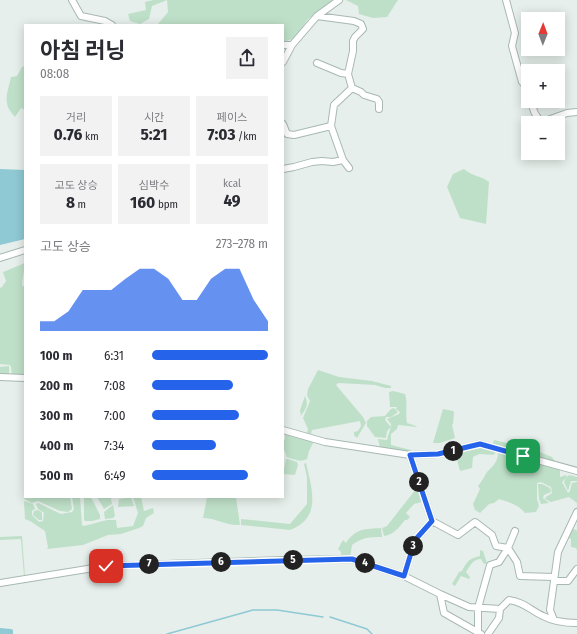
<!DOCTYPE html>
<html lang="ko">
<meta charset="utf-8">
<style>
:root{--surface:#fff;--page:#f2f2f3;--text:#2b2b33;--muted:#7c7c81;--accent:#2563eb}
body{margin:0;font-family:"Fira Sans Condensed","Noto Sans KR",sans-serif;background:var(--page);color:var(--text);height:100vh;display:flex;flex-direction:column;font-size:15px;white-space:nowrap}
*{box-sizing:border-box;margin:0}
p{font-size:13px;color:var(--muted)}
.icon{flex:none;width:22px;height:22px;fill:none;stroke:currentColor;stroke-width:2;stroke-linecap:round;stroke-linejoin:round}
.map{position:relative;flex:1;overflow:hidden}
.details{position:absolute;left:24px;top:24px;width:260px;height:474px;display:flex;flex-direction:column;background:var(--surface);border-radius:0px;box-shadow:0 2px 10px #0003}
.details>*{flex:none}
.needle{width:26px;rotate:1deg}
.buttons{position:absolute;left:521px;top:12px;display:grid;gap:8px}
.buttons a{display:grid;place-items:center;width:44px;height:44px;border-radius:0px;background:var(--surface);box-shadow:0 2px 10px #0003;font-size:20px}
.pin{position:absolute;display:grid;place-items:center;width:34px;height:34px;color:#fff;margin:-17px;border-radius:8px;box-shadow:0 2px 6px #0006}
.km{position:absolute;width:20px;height:20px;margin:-10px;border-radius:50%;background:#222;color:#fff;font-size:11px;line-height:20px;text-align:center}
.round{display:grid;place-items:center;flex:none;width:42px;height:42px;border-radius:0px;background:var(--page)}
.overview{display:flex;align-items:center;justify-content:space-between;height:68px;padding:0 16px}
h1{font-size:22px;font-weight:700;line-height:30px}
.figures{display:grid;grid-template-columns:repeat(3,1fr);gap:6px;height:68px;padding:4px 16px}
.figures div{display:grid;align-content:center;border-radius:0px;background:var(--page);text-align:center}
.figures b{font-size:17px;font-weight:700}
.figures small{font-size:11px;font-weight:400}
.figures p{font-size:11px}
.chart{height:112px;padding:8px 16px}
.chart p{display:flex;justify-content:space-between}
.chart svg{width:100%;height:72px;margin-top:4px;fill:var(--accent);opacity:.7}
ul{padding:0 16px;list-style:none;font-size:13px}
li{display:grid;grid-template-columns:64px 48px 1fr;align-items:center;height:30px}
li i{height:10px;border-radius:5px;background:var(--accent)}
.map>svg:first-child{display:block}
</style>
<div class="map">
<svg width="577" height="634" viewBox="0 0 577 634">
<rect width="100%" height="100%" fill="#e6efeb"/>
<path fill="#bfe0c8" d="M 153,0 L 335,0 L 308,19 L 295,38 L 284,42 L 283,25 L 147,25 L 158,24 L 168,12 L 167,0 L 152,6 L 149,19 L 140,24 L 130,21 L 128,14 L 146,10 L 145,2 Z
M 346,0 L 398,0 L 387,17 L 373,18 L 359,14 L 358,6 Z
M 25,66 L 25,110 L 21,108 L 15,117 C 2,104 7,94 11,77 L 17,76 L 22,67 Z
M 464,169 C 473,177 482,176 489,182 L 486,224 L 460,218 L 447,187 L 453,174 Z
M 25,263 C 25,271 22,277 22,285 L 25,288 L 25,376 L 12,375 L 11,367 L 10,365 L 0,364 L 0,288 L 2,287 L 6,281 L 3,272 Z
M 9,366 L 9,374 L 0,374 L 0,367 Z
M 318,370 L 339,377 L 372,381 L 391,386 L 391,388 L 385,388 L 375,385 L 338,383 L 336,385 L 363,417 L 366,423 L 357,438 L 354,435 L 354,432 L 358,431 L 361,426 L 360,421 L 312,430 L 311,434 L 307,433 L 308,429 L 303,418 L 310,401 L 307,395 L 308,389 Z
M 393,391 L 405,394 C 408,402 405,414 407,423 L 416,426 L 417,427 L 398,425 L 397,429 L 391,434 L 391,445 L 411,450 L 411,452 L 380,448 L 378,439 L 387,440 C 388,434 391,430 391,424 L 387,419 L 399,414 L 400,412 L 396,409 L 397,407 L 390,407 L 389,392 Z
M 305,396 C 309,405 306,408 301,416 L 300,410 Z
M 394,408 L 398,412 L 391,417 L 386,417 L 385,420 L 391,427 L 387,431 L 386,438 L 375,437 L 367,426 L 367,421 L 371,417 L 385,416 L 391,409 Z
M 443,409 L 453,411 L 454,413 L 453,424 L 452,425 L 455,438 L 440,443 L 433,443 Z
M 285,433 L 311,441 L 313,443 L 309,451 L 307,459 C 300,463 293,459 287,457 L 283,447 L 283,441 L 285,439 Z
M 494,440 L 511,444 L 512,447 L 511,450 L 493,444 Z
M 517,440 L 527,447 L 552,457 L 556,463 L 522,454 L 523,447 L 515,441 Z
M 469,448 L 481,448 L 495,452 L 494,455 L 479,454 L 473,457 L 472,468 L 460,471 L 455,452 Z
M 498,452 L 560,469 L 560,477 L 566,475 L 567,477 L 569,475 L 577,477 L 577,481 L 571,481 L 568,491 L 564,482 L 566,478 L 562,482 L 568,493 L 570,491 L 572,483 L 577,482 L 577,503 L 569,497 L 551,502 L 545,499 L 546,497 L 552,493 L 551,487 L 541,482 L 537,483 L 537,499 L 539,506 L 536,512 L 525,513 C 518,504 508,502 499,499 L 494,503 L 489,504 L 480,513 L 475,510 L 473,504 L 480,489 L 478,486 C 482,481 484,477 487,472 C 493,466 498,462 498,452 Z
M 286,459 L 288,459 L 297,462 L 298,465 L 295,475 L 283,474 Z
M 306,463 C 312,489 322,518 290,530 L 241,525 L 241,519 L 290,524 L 307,504 L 307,477 L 304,464 Z
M 538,484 L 542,484 L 550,488 L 551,492 L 544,495 L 543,498 L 549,503 L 541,504 L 539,499 Z
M 416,489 L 418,489 L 422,502 L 414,504 L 406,513 L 410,517 L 407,520 L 405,520 C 399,527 394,535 384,536 L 382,528 L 387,526 Z
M 25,490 L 25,497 L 70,497 L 72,509 L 68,512 L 60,511 L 38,501 L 32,503 L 24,499 Z
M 72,497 L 80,497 L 82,525 L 84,526 L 107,520 L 116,520 L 117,528 L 133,526 L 138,513 L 133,497 L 141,497 L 144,511 L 153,508 L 154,513 L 146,518 L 143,526 L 139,528 L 121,534 L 108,535 L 83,545 L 47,549 L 48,547 L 45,531 L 30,521 L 25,519 L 24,501 L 33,504 L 35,509 L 32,511 L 32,515 L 39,522 L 43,521 L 44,513 L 38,509 L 36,504 L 38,503 L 61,514 L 72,512 L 74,509 Z
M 84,497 L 90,497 L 92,499 L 100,515 L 100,519 L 92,521 L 85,521 L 84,519 Z
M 97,497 L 110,497 L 111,498 L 112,504 L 104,509 Z
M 131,497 L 134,506 L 118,507 L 119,499 Z
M 207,497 L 236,497 L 240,525 C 226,526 216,518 203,518 Z
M 113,505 L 115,516 L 113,518 L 105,519 L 104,512 Z
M 37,510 L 40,511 L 42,513 L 42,520 L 39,520 L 33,515 L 34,511 Z
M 571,527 L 577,531 L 577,550 L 576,548 L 571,547 L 571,539 L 567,537 Z
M 381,528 L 382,537 C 369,537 363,537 352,545 L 350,558 L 341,558 L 341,552 L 338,549 L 343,540 L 346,543 C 356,528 365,529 381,528 Z
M 22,536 L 25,576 L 24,576 L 21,540 L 20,539 L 0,540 L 0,537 Z
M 480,550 L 483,551 L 487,563 L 484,564 L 481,559 C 473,559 470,566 466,572 L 470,577 L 469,579 L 461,576 L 455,586 L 452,584 L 459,572 L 462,571 C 468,560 469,559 480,556 Z"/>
<path fill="#8ec9d4" d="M 0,169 L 25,170 L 25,239 L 0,245 Z
M 0,628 L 11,629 L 13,630 L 13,634 L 0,634 Z"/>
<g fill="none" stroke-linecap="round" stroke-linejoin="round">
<path stroke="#8ec9d4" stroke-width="1.5" d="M 330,617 L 367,629 L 372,634
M 167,634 L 253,610 L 277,610 L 323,617"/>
<g stroke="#a8b8b2" stroke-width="8">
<path id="minor" d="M 72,0 L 81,16 L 105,21 L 112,25
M 506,0 L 515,33 L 512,46 L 522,82 L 528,88
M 317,16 L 354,21 L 361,24 L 363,29 L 355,37 L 353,41 L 353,51 L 348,74 L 352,88 L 334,105 L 331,126 L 343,160 L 349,168
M 283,45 L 292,45 L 317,16 L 339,0
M 283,62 L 292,45
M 317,63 L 341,73 L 348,74
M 352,88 L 361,92 L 364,95 L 377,99 L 379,102 L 379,109
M 532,101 C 532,109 536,117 542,122 L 567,113 L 577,112
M 283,124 L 287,134 L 294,135 L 331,126
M 283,169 L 294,167 L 312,162 L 322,161 L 333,162 L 343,160
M 0,258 L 25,250
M 0,377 L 25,378
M 283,430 L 325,442 L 410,455 L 438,454 L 480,444 L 577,471
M 410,455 L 432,521 L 415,540 L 404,576 L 440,594 L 444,613 L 481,634
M 432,521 L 458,535 L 475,522 L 492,535 L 496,546 L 508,548 L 517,562 L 520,576 L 554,577 L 556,581 L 568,581 L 577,569
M 0,583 L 106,566 L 283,560 L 352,559 L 404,576
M 440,594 L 469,607 L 500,609
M 554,620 L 550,610 L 558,552 L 577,512
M 478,632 L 478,608 L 490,565 L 499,562 L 508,548 L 515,531
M 488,634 L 499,618 L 500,609 L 509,600 C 524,602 530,610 543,616 C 554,622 565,623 577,623"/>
</g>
<use href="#minor" stroke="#fff" stroke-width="6"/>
</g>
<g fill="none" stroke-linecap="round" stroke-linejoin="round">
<g stroke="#fff" stroke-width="8">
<path id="route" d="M 106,566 L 352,559 L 404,576 L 415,540 L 432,521 L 410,455 L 438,454 L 480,444 L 523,456"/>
</g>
<use href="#route" stroke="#2563eb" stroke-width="5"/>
</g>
</svg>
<div class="buttons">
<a><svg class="needle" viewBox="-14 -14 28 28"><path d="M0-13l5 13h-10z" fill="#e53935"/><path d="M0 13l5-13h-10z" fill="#7c7c81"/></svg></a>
<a>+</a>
<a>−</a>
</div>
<div class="pin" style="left:523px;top:456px;background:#1e9e55"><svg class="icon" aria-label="arrive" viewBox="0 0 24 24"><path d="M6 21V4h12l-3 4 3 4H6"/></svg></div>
<div class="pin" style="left:106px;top:566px;background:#d93025"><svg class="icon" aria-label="check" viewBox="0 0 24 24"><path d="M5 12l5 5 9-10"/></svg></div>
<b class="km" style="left:453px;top:451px">1</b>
<b class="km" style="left:419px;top:482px">2</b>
<b class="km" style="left:413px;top:546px">3</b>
<b class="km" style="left:365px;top:563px">4</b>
<b class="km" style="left:293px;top:560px">5</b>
<b class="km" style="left:221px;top:562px">6</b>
<b class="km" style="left:149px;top:564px">7</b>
<section class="details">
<div class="overview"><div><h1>아침 러닝</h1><p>08:08</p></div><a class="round"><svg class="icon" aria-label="share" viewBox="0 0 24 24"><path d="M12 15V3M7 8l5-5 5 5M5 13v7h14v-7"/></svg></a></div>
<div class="figures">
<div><p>거리</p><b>0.76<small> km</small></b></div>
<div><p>시간</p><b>5:21</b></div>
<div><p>페이스</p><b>7:03<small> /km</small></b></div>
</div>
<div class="figures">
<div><p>고도 상승</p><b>8<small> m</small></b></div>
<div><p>심박수</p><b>160<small> bpm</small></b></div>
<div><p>kcal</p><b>49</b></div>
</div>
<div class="chart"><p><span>고도 상승</span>273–278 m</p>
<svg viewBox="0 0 160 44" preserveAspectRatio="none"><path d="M0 44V38L10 38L20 32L30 19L40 19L50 19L60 12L70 6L80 6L90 12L100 25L110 25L120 12L130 6L140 6L150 25L160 38V44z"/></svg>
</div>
<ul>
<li><b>100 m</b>6:31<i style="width:100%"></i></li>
<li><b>200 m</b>7:08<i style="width:70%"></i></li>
<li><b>300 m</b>7:00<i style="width:75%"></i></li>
<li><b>400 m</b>7:34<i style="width:55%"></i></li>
<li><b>500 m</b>6:49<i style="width:83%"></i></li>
</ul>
</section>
</div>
